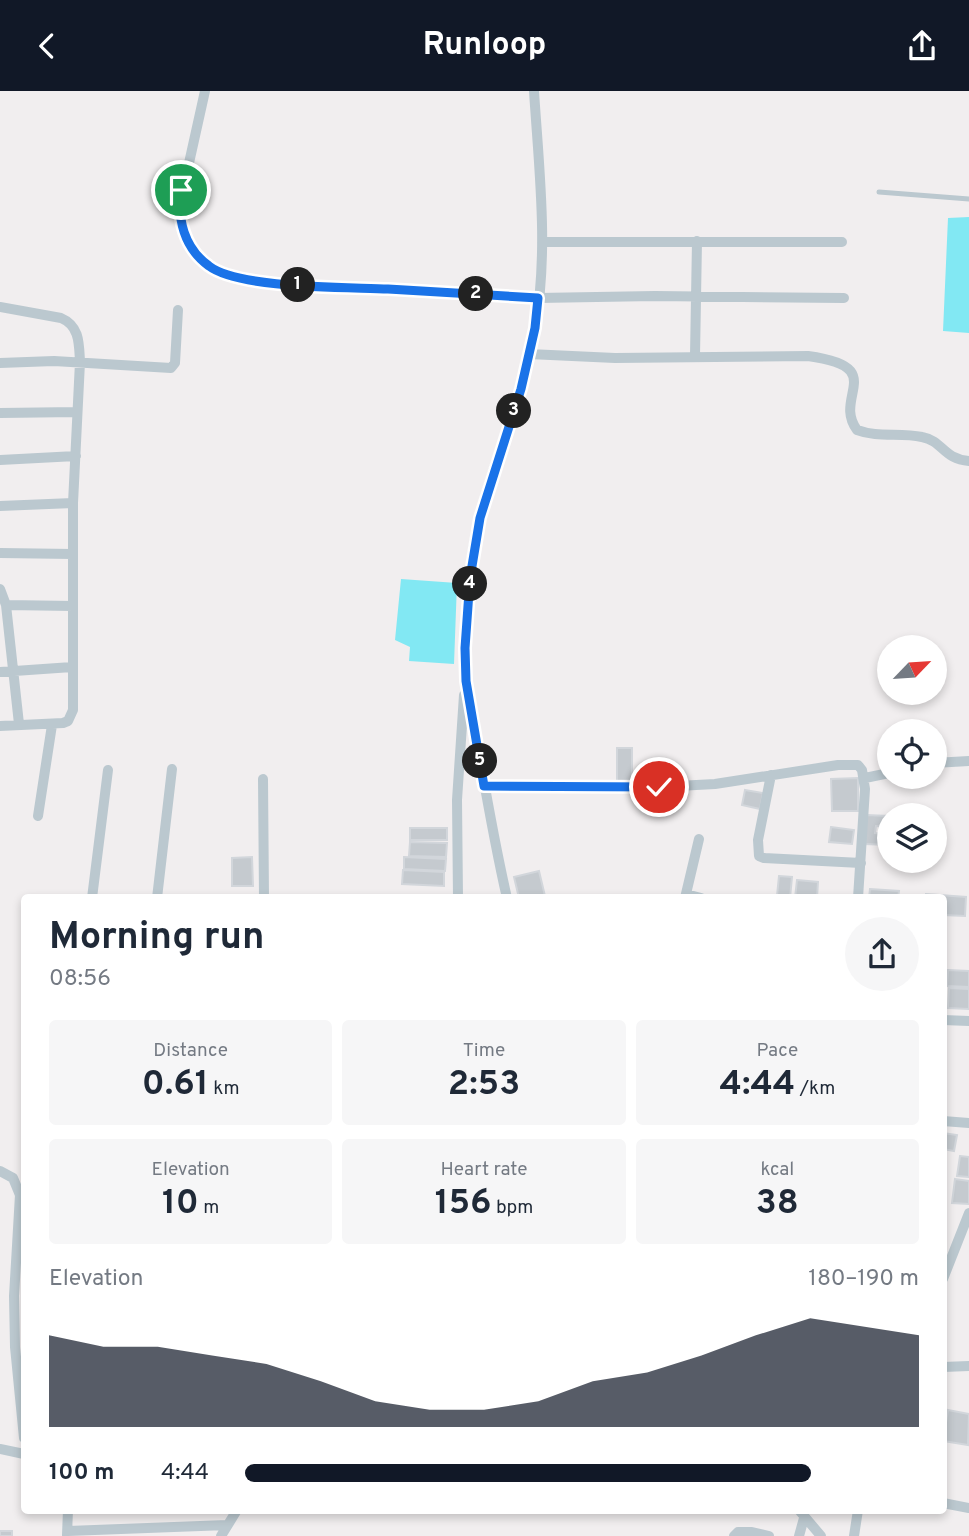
<!DOCTYPE html>
<meta charset="utf-8">
<style>
:root{--surface:#fff;--page:#f6f6f7;--text:#1f2937;--muted:#747a83;--accent:#111827}
body{margin:0;font-family:Overpass,sans-serif;background:var(--page);color:var(--text);height:100vh;display:flex;flex-direction:column;font-size:26px;white-space:nowrap}
*{box-sizing:border-box;margin:0}
p{font-size:23px;color:var(--muted)}
.icon{flex:none;width:38px;height:38px;fill:none;stroke:currentColor;stroke-width:2;stroke-linecap:round;stroke-linejoin:round}
.map{position:relative;flex:1;overflow:hidden}
.side{position:absolute;left:21px;top:803px;width:926px;height:620px;display:flex;flex-direction:column;background:var(--surface);border-radius:7px;box-shadow:0 4px 10px #0003}
.side>*{flex:none}
.needle{width:46px;rotate:65deg}
.controls{position:absolute;left:877px;top:544px;display:grid;gap:14px}
.controls a{display:grid;place-items:center;width:70px;height:70px;border-radius:50%;background:var(--surface);box-shadow:0 4px 10px #0003;font-size:35px}
.pin{position:absolute;display:grid;place-items:center;width:60px;height:60px;color:#fff;margin:-30px;border:4px solid #fff;border-radius:50%;box-shadow:0 2px 7px #0007}
.km{position:absolute;width:35px;height:35px;margin:-18px;border-radius:50%;background:#222;color:#fff;font-size:19px;line-height:35px;text-align:center}
.round{display:grid;place-items:center;flex:none;width:74px;height:74px;border-radius:37px;background:var(--page)}
.summary{display:flex;align-items:center;justify-content:space-between;height:119px;padding:0 28px}
h1{font-size:38px;font-weight:700;line-height:52px}
.metrics{display:grid;grid-template-columns:repeat(3,1fr);gap:10px;height:119px;padding:7px 28px}
.metrics div{display:grid;align-content:center;border-radius:7px;background:var(--page);text-align:center}
.metrics b{font-size:35px;font-weight:700}
.metrics small{font-size:19px;font-weight:400}
.metrics p{font-size:19px}
.chart{height:196px;padding:14px 28px}
.chart p{display:flex;justify-content:space-between}
.chart svg{width:100%;height:126px;margin-top:7px;fill:var(--accent);opacity:.7}
ul{padding:0 28px;list-style:none;font-size:23px}
li{display:grid;grid-template-columns:112px 84px 1fr;align-items:center;height:52px}
li i{height:18px;border-radius:9px;background:var(--accent)}
header{display:flex;justify-content:space-between;align-items:center;height:91px;padding:0 28px;background:var(--accent);color:#fff;font-size:32px;font-weight:700}
.map>svg:first-child{display:block}
</style>
<header><svg class="icon" aria-label="back" viewBox="0 0 24 24"><path d="M15 5l-7 7 7 7"/></svg>Runloop<svg class="icon" aria-label="share" viewBox="0 0 24 24"><path d="M12 15V3M7 8l5-5 5 5M5 13v7h14v-7"/></svg></header>
<div class="map">
<svg width="969" height="1445" viewBox="0 0 969 1445">
<rect width="100%" height="100%" fill="#f1eeef"/>
<path fill="#82e8f3" d="M 969,126 L 969,242 L 943,240 L 948,127 Z
M 401,488 L 457,492 L 454,573 L 409,570 L 410,556 L 395,549 Z"/>
<path fill="#c5cacf" stroke="#d2d6db" stroke-width="2" d="M 617,657 L 632,657 L 632,693 L 617,693 Z
M 858,687 L 858,720 L 832,720 L 831,688 Z
M 745,699 L 763,702 L 760,718 L 742,714 Z
M 866,724 L 889,725 L 889,736 L 876,735 L 875,742 L 889,743 L 889,754 L 865,753 Z
M 831,736 L 854,739 L 852,753 L 829,751 Z
M 410,737 L 447,737 L 447,749 L 410,749 Z
M 410,751 L 447,752 L 446,766 L 409,765 Z
M 252,766 L 253,795 L 232,795 L 232,767 Z
M 404,766 L 446,768 L 445,780 L 404,778 Z
M 403,779 L 444,781 L 444,795 L 402,793 Z
M 539,780 L 545,805 L 519,807 L 514,786 Z
M 779,785 L 792,786 L 790,807 L 777,805 Z
M 797,789 L 818,791 L 817,807 L 795,807 Z
M 870,798 L 899,800 L 898,807 L 869,807 Z
M 926,803 L 966,806 L 965,825 L 943,824 L 943,807 L 926,807 Z
M 948,879 L 969,880 L 969,896 L 947,895 Z
M 949,897 L 969,898 L 969,918 L 948,917 Z
M 943,1042 L 957,1044 L 954,1060 L 943,1058 Z
M 960,1065 L 969,1066 L 969,1086 L 957,1085 Z
M 955,1088 L 969,1090 L 969,1113 L 952,1112 Z
M 948,1319 L 969,1323 L 968,1354 L 943,1350 Z
M 0,1440 L 12,1440 L 12,1445 L 0,1445 Z"/>
<g fill="none" stroke-linecap="round" stroke-linejoin="round">
<path stroke="#bbc8cf" stroke-width="5" d="M 879,101 L 969,108"/>
<path stroke="#bbc8cf" stroke-width="10" d="M 205,0 L 179,117 L 187,150 L 208,175 L 221,183 L 250,189 L 300,194 L 538,207 L 655,205 L 844,207
M 542,151 L 842,151
M 0,216 L 61,227 C 80,235 79,253 80,271 L 73,412 L 73,619 L 68,630 L 63,632 L 0,635
M 529,263 L 615,267 L 808,265 C 890,276 832,306 857,339 C 878,347 900,341 922,346 C 943,350 943,368 969,370
M 695,265 L 697,150
M 0,272 L 54,270 L 171,277 L 175,272 L 178,219
M 0,322 L 77,321
M 0,369 L 76,365
M 0,415 L 73,412
M 0,462 L 73,463
M 0,498 L 6,514 L 19,633
M 6,514 L 73,515
M 0,581 L 72,576
M 934,672 L 969,670
M 771,684 L 758,749 L 759,765 L 764,767 L 861,772
M 865,687 L 889,682
M 263,688 L 264,807
M 484,695 L 659,696 L 715,693 L 838,674 L 858,674 L 862,679 L 865,698 L 858,807
M 38,725 L 52,634
M 686,803 L 701,807
M 92,807 L 108,679
M 157,807 L 172,678
M 458,807 L 457,709 L 464,604
M 507,807 C 495,755 486,703 477,651 C 472,619 464,589 465,557 C 465,501 473,442 490,390 C 506,339 525,290 535,238 C 549,159 539,79 534,0
M 685,807 L 699,748
M 943,929 L 969,930
M 943,1030 L 969,1032
M 0,1080 L 13,1087 L 20,1104 L 14,1205 L 15,1256 L 24,1347
M 943,1188 L 969,1122
M 943,1276 L 969,1275
M 0,1358 L 24,1363
M 943,1412 L 969,1417
M 799,1419 L 821,1445
M 68,1440 L 227,1434
M 67,1444 L 68,1419
M 221,1445 L 237,1419
M 734,1445 L 738,1441 L 752,1441 L 769,1445
M 799,1445 L 804,1427
M 854,1445 L 858,1419"/>
</g>
<g fill="none" stroke-linecap="round" stroke-linejoin="round">
<g stroke="#fff" stroke-width="14">
<path id="route" d="M 181,99 C 177,128 184,157 209,175 C 239,198 348,196 388,198 C 438,201 488,204 538,207 L 535,237 L 521,298 L 480,427 L 470,487 L 465,557 L 466,590 L 484,695 L 659,696"/>
</g>
<use href="#route" stroke="#1a73e8" stroke-width="9"/>
</g>
</svg>
<div class="controls">
<a><svg class="needle" viewBox="-14 -14 28 28"><path d="M0-13l5 13h-10z" fill="#e53935"/><path d="M0 13l5-13h-10z" fill="#747a83"/></svg></a>
<a><svg class="icon" aria-label="locate" viewBox="0 0 24 24"><circle cx="12" cy="12" r="6"/><path d="M12 2v4M12 18v4M2 12h4M18 12h4"/></svg></a>
<a><svg class="icon" aria-label="layers" viewBox="0 0 24 24"><path d="M12 4l9 5-9 5-9-5zM3 14l9 5 9-5"/></svg></a>
</div>
<div class="pin" style="left:181px;top:99px;background:#1e9e55"><svg class="icon" aria-label="arrive" viewBox="0 0 24 24"><path d="M6 21V4h12l-3 4 3 4H6"/></svg></div>
<div class="pin" style="left:659px;top:696px;background:#d93025"><svg class="icon" aria-label="check" viewBox="0 0 24 24"><path d="M5 12l5 5 9-10"/></svg></div>
<b class="km" style="left:298px;top:194px">1</b>
<b class="km" style="left:476px;top:203px">2</b>
<b class="km" style="left:514px;top:320px">3</b>
<b class="km" style="left:470px;top:493px">4</b>
<b class="km" style="left:480px;top:670px">5</b>
<section class="side">
<div class="summary"><div><h1>Morning run</h1><p>08:56</p></div><a class="round"><svg class="icon" aria-label="share" viewBox="0 0 24 24"><path d="M12 15V3M7 8l5-5 5 5M5 13v7h14v-7"/></svg></a></div>
<div class="metrics">
<div><p>Distance</p><b>0.61<small> km</small></b></div>
<div><p>Time</p><b>2:53</b></div>
<div><p>Pace</p><b>4:44<small> /km</small></b></div>
</div>
<div class="metrics">
<div><p>Elevation</p><b>10<small> m</small></b></div>
<div><p>Heart rate</p><b>156<small> bpm</small></b></div>
<div><p>kcal</p><b>38</b></div>
</div>
<div class="chart"><p><span>Elevation</span>180–190 m</p>
<svg viewBox="0 0 160 44" preserveAspectRatio="none"><path d="M0 44V12L10 16L20 16L30 19L40 22L50 28L60 35L70 38L80 38L90 35L100 28L110 25L120 19L130 12L140 6L150 9L160 12V44z"/></svg>
</div>
<ul>
<li><b>100 m</b>4:44<i style="width:84%"></i></li>
</ul>
</section>
</div>
